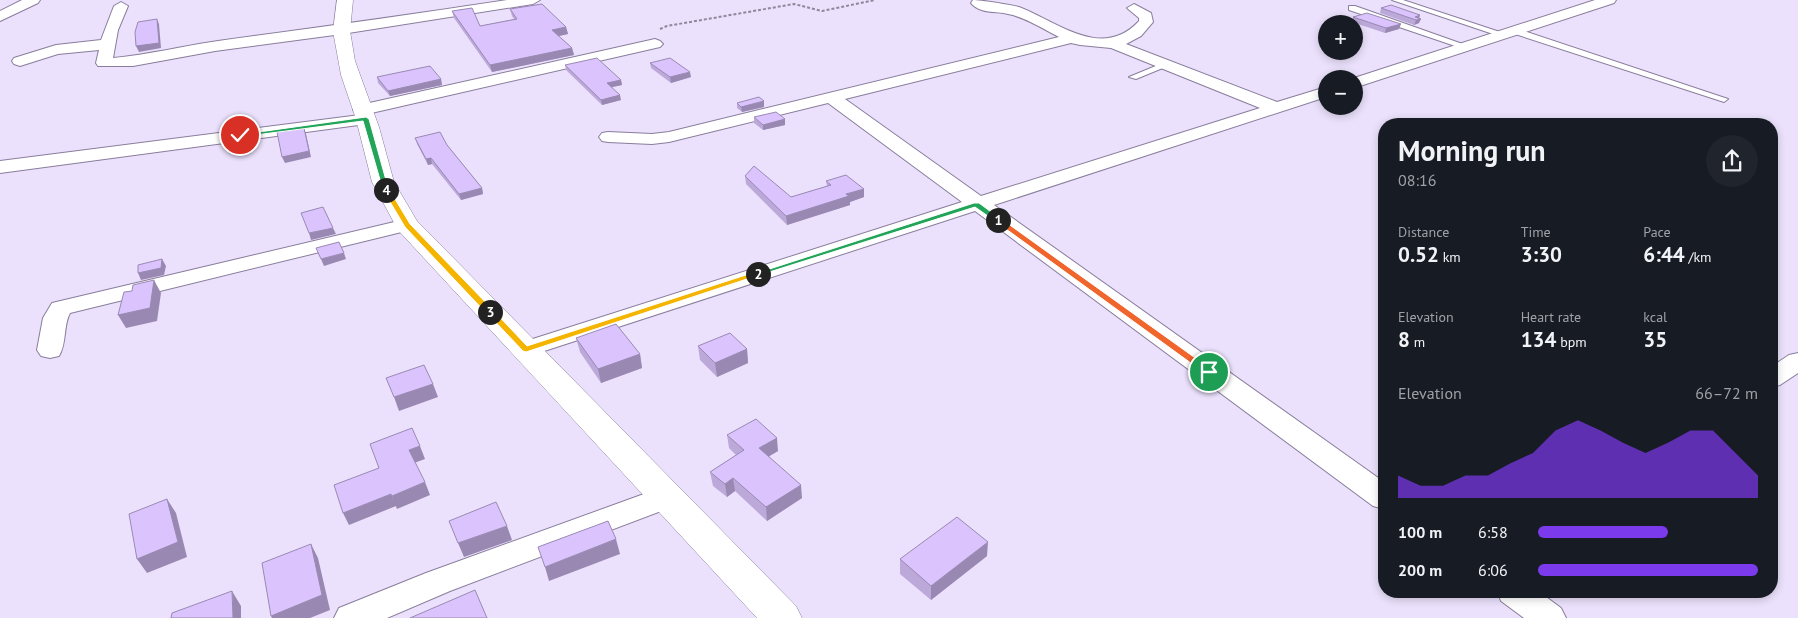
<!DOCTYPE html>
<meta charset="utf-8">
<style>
:root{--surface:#171b24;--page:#20242c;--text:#f1f3f6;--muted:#9ea1a6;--accent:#7c3aed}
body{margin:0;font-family:"PT Sans",sans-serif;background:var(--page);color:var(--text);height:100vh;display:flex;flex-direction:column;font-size:19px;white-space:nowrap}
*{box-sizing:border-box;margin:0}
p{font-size:16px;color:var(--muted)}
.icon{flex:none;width:28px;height:28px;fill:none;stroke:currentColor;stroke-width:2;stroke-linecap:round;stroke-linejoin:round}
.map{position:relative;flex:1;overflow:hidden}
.side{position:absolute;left:1378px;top:118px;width:400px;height:480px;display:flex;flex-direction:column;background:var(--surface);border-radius:20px;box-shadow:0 2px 8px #0003}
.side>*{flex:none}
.fabs{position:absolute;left:1318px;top:15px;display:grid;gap:10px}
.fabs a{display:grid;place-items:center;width:45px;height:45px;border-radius:50%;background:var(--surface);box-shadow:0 2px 8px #0003;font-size:25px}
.pin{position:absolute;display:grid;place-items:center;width:42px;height:42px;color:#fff;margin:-21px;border:2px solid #fff;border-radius:50%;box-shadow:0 1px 5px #0007}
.km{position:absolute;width:25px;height:25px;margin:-12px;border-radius:50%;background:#222;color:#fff;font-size:14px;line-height:25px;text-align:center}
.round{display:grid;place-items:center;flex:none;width:52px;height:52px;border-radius:26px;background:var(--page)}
.headline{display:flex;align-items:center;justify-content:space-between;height:85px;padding:0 20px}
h1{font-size:28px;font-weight:600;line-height:38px}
.stats{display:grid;grid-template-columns:repeat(3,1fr);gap:8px;height:85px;padding:5px 20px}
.stats div{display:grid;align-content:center}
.stats b{font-size:21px;font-weight:600}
.stats small{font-size:14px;font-weight:400}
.stats p{font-size:14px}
.chart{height:140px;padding:10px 20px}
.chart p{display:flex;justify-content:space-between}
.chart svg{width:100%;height:90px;margin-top:5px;fill:var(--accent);opacity:.7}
ul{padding:0 20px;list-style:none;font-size:16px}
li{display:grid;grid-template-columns:80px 60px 1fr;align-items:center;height:38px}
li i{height:12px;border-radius:6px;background:var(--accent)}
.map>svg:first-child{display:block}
</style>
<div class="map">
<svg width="1798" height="618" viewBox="0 0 1798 618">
<rect width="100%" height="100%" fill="#ebe1fc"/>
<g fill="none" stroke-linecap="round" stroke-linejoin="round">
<g stroke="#897d9c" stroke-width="2">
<path id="lane" d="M 1392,0 L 1403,0 L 1509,35 L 1502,37 Z
M 1349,6 L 1355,6 L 1471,47 L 1464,49 L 1349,10 Z
M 1512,29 L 1518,29 L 1728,99 L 1724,102 L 1721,101 L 1512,33 Z
M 1163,63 L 1170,65 L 1136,79 L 1129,77 Z"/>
</g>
<g stroke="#897d9c" stroke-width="2">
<path id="street" d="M 22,0 L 40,0 L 38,3 L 0,21 L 0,11 Z
M 507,0 L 540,0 L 533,4 L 342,34 L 215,51 L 133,66 L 98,66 L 96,63 L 99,50 L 58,54 L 20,66 L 14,64 L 12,61 L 14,58 L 56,45 L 101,40 L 114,6 L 121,2 L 128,6 L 118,30 L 113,58 C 148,55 183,46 218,41 C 314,28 410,15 507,0 Z
M 973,0 C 980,0 1012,5 1019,7 C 1058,22 1102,61 1139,21 L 1139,18 L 1127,8 L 1134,4 L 1151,13 L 1153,22 L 1141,36 L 1126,44 L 1277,102 L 1326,87 L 1326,97 L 994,205 L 1384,482 L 1384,509 L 1373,506 L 975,211 L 535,354 L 526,357 L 517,354 L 513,349 L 517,344 L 962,202 L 828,103 L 669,142 L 652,144 L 608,142 L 602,141 L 599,137 L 602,133 L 608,132 L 652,134 L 669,132 L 1059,37 C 1043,29 1025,17 1008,14 C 996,11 980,14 971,3 ZM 1071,43 L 1080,45 L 1111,48 L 1260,108 L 981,196 L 845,99 Z
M 1595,0 L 1616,0 L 1614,3 L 1360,86 L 1354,88 L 1354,79 L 1351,79 Z
M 655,39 L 660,41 L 663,44 L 660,47 L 367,114 L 372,115 L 375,119 L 372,123 L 366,124 L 0,173 L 0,161 L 360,115 L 353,110 L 356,106 Z
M 407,219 L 414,221 L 418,225 L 414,229 L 70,313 C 63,326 67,343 59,356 L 50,358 L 41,356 L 37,350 L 43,318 L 52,303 Z
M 1798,353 L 1798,373 L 1780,385 L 1771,387 L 1771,367 L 1789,355 Z
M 666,486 L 677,489 L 681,497 L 677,505 L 450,591 L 387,618 L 334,618 L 339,608 L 426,573 Z
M 1497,591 L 1538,591 L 1561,608 L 1566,618 L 1524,618 L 1501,601 Z"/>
</g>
<g stroke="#897d9c" stroke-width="1">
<path id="secondary" d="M 337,0 L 353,0 L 350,31 L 355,61 L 379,127 L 394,182 L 417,221 L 796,606 L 802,618 L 757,618 L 398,230 L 372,182 L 356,119 L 341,75 L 333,31 Z"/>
</g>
<path stroke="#8f879b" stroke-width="2" stroke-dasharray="3 2" stroke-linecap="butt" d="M 660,29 L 667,26 L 794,4 L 822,11 L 875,0"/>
<use href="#lane" fill="#fff" fill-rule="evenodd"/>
<use href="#street" fill="#fff" fill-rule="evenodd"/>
<use href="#secondary" fill="#fff" fill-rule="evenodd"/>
</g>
<path fill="#bca9da" d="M 1381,8 L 1419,18 L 1419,23 L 1414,25 L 1380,13 Z
M 510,9 L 566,27 L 568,34 L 559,36 L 572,48 L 574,55 L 492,72 L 454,18 L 452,11 L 480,26 L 514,19 L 512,16 Z
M 1353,17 L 1399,29 L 1385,33 L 1352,22 Z
M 650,63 L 691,77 L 671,83 L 651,68 Z
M 565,65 L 621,80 L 622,85 L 612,87 L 621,100 L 602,105 L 566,70 Z
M 377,77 L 441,79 L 442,85 L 390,96 L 378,83 Z
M 737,103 L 764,107 L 742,112 L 737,108 Z
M 754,117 L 785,119 L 785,125 L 763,130 L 754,123 Z
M 415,138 L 447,145 L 482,188 L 483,194 L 461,200 L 432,164 L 428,165 L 417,144 Z
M 745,176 L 791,197 L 827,186 L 826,181 L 864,189 L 864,197 L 850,202 L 850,205 L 787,225 L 746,184 Z
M 576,338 L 640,354 L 642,368 L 601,383 L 580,352 Z
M 698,346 L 747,349 L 748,363 L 717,377 L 700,360 Z
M 727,435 L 778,451 L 769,456 L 802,498 L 767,521 L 735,491 L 727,497 L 713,486 L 710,472 L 736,455 L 729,448 Z
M 987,556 L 931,600 L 900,574 L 900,559 Z"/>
<path fill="#9989b2" d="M 1420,15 L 1419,19 L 1421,19 L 1419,23 L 1414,25 L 1416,20 L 1415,17 Z
M 157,19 L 159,24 L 161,48 L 139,52 L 136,46 Z
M 1401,24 L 1399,29 L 1385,33 L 1386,28 Z
M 566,27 L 568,34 L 554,37 L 552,30 Z
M 572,48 L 574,55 L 492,72 L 490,65 Z
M 690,72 L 691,77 L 671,83 L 670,77 Z
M 441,79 L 442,85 L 390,96 L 388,91 Z
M 621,80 L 622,85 L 608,88 L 607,83 Z
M 620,95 L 621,100 L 602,105 L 601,100 Z
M 764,101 L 764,107 L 742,112 L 741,107 Z
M 785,119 L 785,125 L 763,130 L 763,125 Z
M 304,128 L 306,134 L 311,157 L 285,163 L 282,157 Z
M 431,158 L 432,164 L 428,165 L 426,159 Z
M 482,188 L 483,194 L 461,200 L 459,194 Z
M 864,189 L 864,197 L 850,202 L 850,205 L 787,225 L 786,216 L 846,194 Z
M 333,228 L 336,234 L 311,240 L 309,233 Z
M 344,253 L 346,259 L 324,266 L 321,259 Z
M 162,259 L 166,266 L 164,275 L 141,280 L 138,273 Z
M 154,280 L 161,293 L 157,321 L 126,328 L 118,315 Z
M 747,349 L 748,363 L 717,377 L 715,363 Z
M 640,354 L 642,368 L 601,383 L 598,369 Z
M 433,384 L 438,397 L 399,411 L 394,397 Z
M 777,438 L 778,451 L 761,461 L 759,448 Z
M 420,446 L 425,459 L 414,463 L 409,450 Z
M 733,478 L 735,491 L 727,497 L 725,484 Z
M 425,482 L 430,495 L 397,509 L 392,496 Z
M 801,485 L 802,498 L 767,521 L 766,507 Z
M 391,494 L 396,506 L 349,525 L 343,513 Z
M 167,499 L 176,513 L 187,557 L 147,573 L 137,559 Z
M 507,526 L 512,540 L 464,557 L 458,543 Z
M 616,539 L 620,554 L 549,581 L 545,567 Z
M 988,542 L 987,556 L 931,600 L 931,586 Z
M 311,544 L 318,558 L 330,610 L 310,618 L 272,618 L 271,616 Z
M 232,591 L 241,606 L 241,618 L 233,618 Z"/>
<path fill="#dbc4fe" stroke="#9989b2" d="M 542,4 L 566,27 L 552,30 L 572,48 L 490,65 L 452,11 L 472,8 L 480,26 L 517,19 L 510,9 Z
M 1391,5 L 1420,15 L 1415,17 L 1421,19 L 1416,20 L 1381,8 Z
M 1367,13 L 1401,24 L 1386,28 L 1353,17 Z
M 157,19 L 159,43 L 136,46 L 135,32 L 138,22 Z
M 597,58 L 621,80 L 607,83 L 620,95 L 601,100 L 565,65 Z
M 670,58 L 690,72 L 670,77 L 650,63 Z
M 430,66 L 441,79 L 388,91 L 377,77 Z
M 759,97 L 764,101 L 741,107 L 737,103 Z
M 776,112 L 785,119 L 763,125 L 754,117 Z
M 304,128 L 309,151 L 282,157 L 277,132 Z
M 440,132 L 447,145 L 482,188 L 459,194 L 431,158 L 426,159 L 415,138 Z
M 754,166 L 791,197 L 831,185 L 826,181 L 846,175 L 864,189 L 846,194 L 849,196 L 786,216 L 745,176 Z
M 323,207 L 333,228 L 309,233 L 301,213 Z
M 339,242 L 344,253 L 321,259 L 316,248 Z
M 162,259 L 161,268 L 138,273 L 138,265 Z
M 154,280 L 150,308 L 118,315 L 124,292 L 132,291 L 133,285 Z
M 616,324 L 640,354 L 598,369 L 576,338 Z
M 730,333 L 747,349 L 715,363 L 698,346 Z
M 424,365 L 433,384 L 394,397 L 386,378 Z
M 756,419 L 777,438 L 759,448 L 801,485 L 766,507 L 733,478 L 725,484 L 710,472 L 744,450 L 727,435 Z
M 412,428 L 420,446 L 409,450 L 425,482 L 392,496 L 391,494 L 343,513 L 334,485 L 379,468 L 370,444 Z
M 167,499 L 178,542 L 137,559 L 129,514 Z
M 496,502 L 507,526 L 458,543 L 449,521 Z
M 957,517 L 988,542 L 931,586 L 900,559 Z
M 608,521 L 616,539 L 545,567 L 538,547 Z
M 311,544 L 322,595 L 271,616 L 262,563 Z
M 475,590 L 487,618 L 410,618 Z
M 232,591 L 233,618 L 171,618 L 172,613 Z"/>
<path fill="#f0652b" stroke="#fff" d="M 995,218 L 1000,218 L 1212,370 L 1212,374 L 1206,374 L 995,221 Z"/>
<path fill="#22a559" stroke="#fff" d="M 974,203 L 979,203 L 1002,220 L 995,221 L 975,207 L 760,275 L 754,274 Z"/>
<path fill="#f5b400" stroke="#fff" d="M 755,272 L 762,274 L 526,352 L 523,351 L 486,312 L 493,310 L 527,346 Z"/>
<path fill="#f5b400" stroke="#fff" d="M 384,189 L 389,189 L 410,224 L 493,310 L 493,314 L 487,314 L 405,227 L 383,190 Z"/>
<path fill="#22a559" stroke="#fff" d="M 366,117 L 369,119 L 389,191 L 383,190 L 363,121 L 240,137 L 237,135 Z"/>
</svg>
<div class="fabs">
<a>+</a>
<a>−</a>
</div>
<div class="pin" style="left:1209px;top:372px;background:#1e9e55"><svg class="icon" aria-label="arrive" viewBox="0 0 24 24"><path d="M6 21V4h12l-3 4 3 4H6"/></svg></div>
<div class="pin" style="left:240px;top:135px;background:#d93025"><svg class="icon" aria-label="check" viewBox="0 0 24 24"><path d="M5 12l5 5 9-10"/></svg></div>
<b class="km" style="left:998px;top:220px">1</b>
<b class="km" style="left:758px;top:274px">2</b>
<b class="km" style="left:490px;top:312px">3</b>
<b class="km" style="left:386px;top:190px">4</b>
<section class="side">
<div class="headline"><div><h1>Morning run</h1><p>08:16</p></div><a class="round"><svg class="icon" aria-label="share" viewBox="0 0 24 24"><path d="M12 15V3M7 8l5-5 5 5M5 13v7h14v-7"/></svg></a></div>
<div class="stats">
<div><p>Distance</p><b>0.52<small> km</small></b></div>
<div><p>Time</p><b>3:30</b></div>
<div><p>Pace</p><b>6:44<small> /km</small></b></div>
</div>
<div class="stats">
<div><p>Elevation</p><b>8<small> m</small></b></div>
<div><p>Heart rate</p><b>134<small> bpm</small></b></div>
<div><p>kcal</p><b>35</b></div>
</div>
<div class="chart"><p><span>Elevation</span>66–72 m</p>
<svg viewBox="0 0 160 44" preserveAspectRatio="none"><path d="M0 44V33L10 38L20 38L30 33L40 33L50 27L60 22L70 11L80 6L90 11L100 17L110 22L120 17L130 11L140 11L150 22L160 33V44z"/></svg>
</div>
<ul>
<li><b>100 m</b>6:58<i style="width:59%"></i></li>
<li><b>200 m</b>6:06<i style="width:100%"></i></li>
</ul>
</section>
</div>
